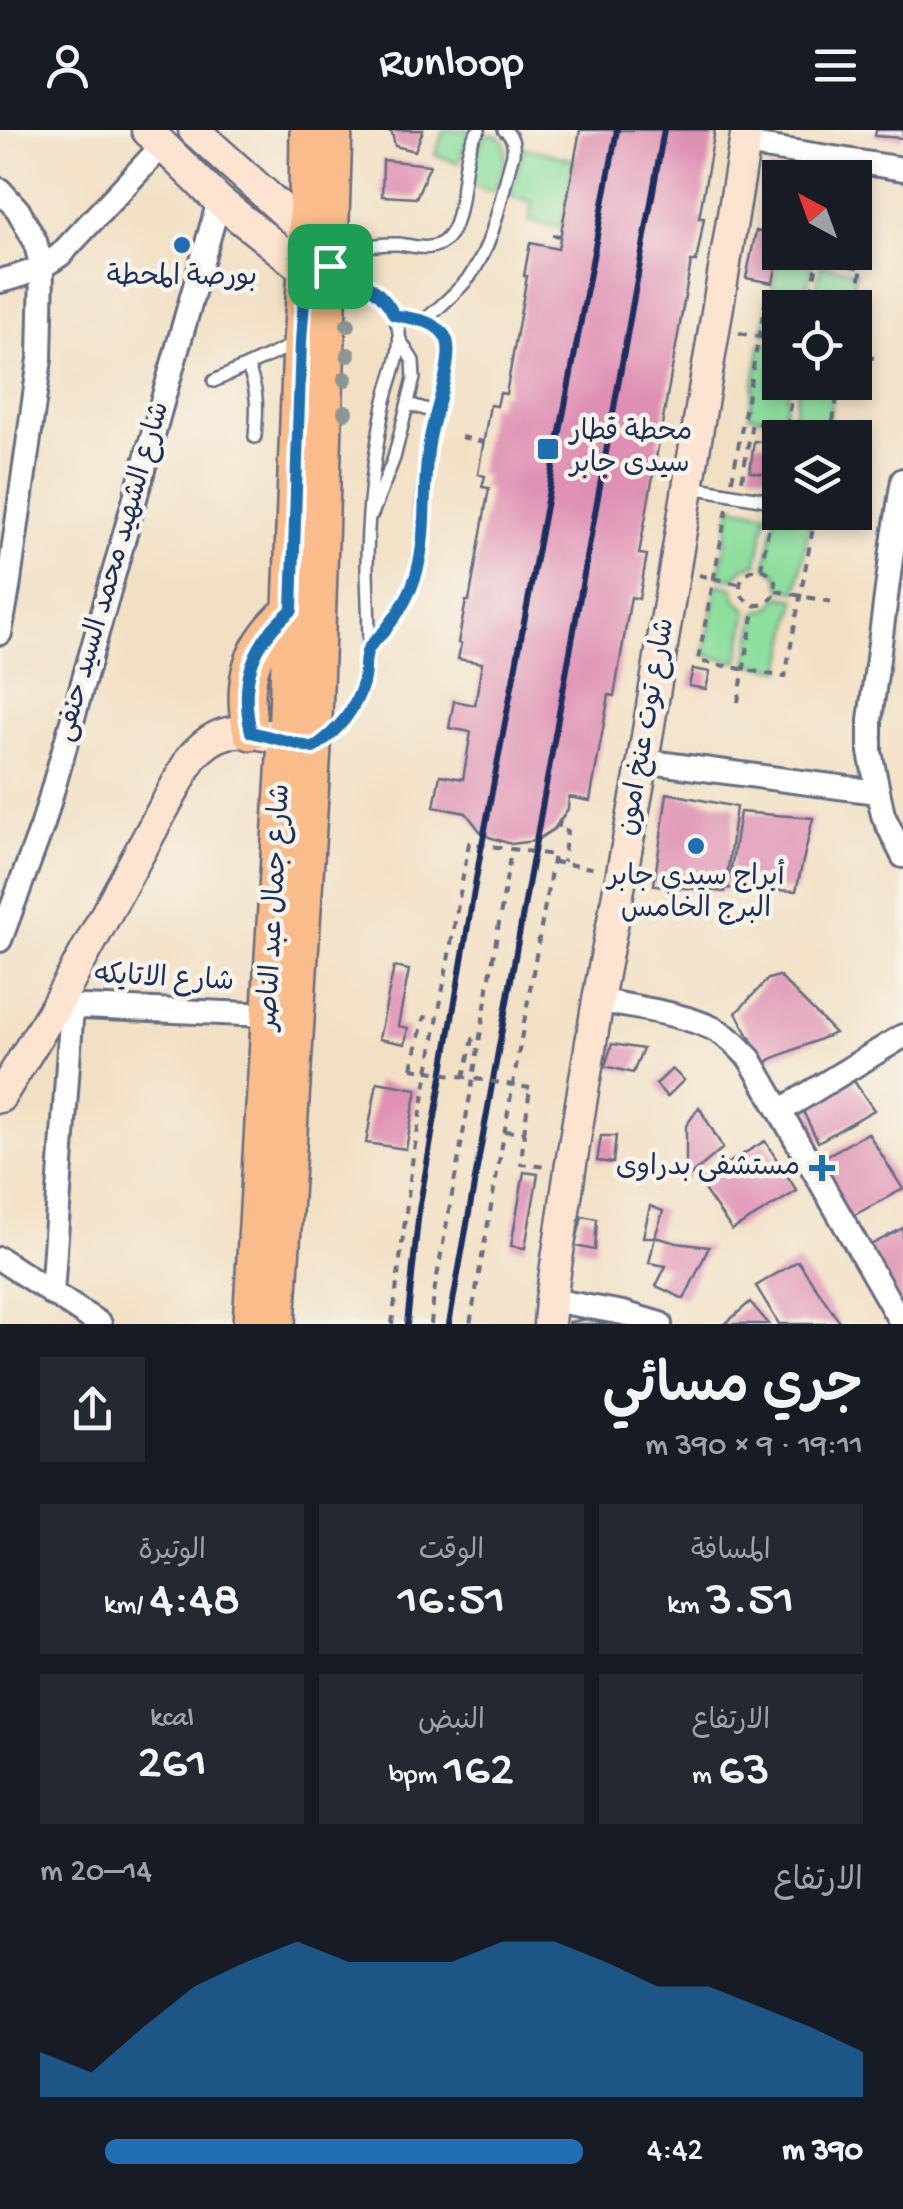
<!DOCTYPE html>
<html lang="ar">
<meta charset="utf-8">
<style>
:root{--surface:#171b24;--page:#242831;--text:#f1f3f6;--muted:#9ea1a6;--accent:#1f6fb2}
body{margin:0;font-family:"Gochi Hand","Playpen Sans Arabic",sans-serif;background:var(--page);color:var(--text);direction:rtl;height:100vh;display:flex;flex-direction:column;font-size:38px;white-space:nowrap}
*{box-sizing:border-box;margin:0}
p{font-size:32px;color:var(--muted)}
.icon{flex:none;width:55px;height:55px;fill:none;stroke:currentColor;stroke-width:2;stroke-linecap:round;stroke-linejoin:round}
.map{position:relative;height:1194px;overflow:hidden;direction:ltr}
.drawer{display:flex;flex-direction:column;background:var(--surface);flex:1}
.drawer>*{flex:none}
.needle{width:65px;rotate:319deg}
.controls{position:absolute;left:762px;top:30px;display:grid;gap:20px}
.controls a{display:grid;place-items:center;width:110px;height:110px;border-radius:0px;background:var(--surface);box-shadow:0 5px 15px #0003;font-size:50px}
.pin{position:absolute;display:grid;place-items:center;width:85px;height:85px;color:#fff;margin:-42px;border-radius:20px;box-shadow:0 5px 15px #0006}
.round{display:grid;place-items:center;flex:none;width:105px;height:105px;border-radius:0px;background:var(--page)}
.overview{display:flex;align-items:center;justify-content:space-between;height:170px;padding:0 40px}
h1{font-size:55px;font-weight:600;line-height:75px}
.stats{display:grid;grid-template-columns:repeat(3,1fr);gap:15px;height:170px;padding:10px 40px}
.stats div{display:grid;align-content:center;border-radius:0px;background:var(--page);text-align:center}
.stats b{font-size:50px;font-weight:600}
.stats small{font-size:28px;font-weight:400}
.stats p{font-size:28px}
.chart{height:280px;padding:20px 40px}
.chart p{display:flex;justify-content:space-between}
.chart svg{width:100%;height:180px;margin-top:10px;fill:var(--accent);opacity:.7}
ul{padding:0 40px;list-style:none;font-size:32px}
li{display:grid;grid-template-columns:160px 120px 1fr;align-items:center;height:75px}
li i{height:25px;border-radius:12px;background:var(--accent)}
header{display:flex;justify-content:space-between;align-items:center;height:130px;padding:0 40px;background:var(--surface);font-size:45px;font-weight:600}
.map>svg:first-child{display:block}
</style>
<header><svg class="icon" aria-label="menu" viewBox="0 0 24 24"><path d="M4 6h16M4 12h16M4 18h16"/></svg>Runloop<svg class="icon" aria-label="person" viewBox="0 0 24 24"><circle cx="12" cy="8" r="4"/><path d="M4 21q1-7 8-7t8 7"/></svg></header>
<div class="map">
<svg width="903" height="1194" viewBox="0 0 903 1194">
<rect width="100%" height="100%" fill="#f7f3e8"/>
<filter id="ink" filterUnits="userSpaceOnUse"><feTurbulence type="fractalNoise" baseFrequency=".01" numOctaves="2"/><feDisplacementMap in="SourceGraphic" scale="20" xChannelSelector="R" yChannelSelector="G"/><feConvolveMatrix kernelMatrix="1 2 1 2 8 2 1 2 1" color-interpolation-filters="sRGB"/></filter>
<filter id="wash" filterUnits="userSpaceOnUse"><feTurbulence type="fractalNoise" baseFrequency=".0048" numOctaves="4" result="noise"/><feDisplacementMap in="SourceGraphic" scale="40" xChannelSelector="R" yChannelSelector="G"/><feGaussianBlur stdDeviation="2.25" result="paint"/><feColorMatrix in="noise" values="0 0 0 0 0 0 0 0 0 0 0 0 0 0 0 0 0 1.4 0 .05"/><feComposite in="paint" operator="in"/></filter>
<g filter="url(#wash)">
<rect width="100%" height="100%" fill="#f2e0c4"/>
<path fill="#8edf9e" stroke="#54877e" stroke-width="2.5" d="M 444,0 L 470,0 L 459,33 L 435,25 Z
M 491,4 C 519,9 500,43 494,62 L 470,55 C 474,38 473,12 491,4 Z
M 523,17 L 574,30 L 562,98 L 529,91 L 532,71 L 511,67 Z
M 778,127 L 812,134 L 804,177 L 780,178 L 779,206 L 763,203 Z
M 821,135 L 856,142 L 849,177 L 813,177 Z
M 761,212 L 778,215 L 780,226 L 780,252 L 790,253 L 783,292 L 749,285 Z
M 799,253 L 835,253 L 827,300 L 793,293 Z
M 732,376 L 767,383 L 757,434 L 743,438 L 735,449 L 719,446 Z
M 776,384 L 810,391 L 797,461 L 781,458 L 777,444 L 766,435 Z
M 717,455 L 733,457 L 737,471 L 748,480 L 738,532 L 704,525 Z
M 780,466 L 796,469 L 782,540 L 747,533 L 757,482 L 771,477 Z"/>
<g id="blocks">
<path fill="#df8fb2" d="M 387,0 L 423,0 L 415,21 L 395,16 L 392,3 Z
M 580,0 L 715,0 L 699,88 L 704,88 L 700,111 L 696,132 L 691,132 L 639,424 L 647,425 L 639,469 L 631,467 L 614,566 L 609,565 L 590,671 L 569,667 L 568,679 L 554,699 L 535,711 L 511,714 L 489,707 L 480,701 L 466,683 L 434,677 L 440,645 L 463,649 L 471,602 L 449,598 L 454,571 L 475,575 L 482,533 L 458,529 L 461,514 L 458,513 L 466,471 L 469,471 L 489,358 L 482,357 L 485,346 L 478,344 L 490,275 L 497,276 L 500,263 L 506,264 L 527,146 L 524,146 L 530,113 L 558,119 Z
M 876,0 L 903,0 L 903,8 L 875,6 Z
M 383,30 L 430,35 L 416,68 L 382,66 Z
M 769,39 L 805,46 L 805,48 L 780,48 L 780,78 L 763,75 Z
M 756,101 L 780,106 L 780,118 L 773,153 L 746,148 Z
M 754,311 L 780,315 L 780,362 L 773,361 L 775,346 L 750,342 Z
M 693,539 L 710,542 L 706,559 L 689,556 Z
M 667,663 L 736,677 L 725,762 L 654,755 Z
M 740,682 L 813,688 L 796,761 L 728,758 Z
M 394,837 L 409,840 L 398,896 L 408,898 L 405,914 L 379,909 Z
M 779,846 L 835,903 L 771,929 L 765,934 L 736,883 L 768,849 Z
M 612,914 L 643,919 L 633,943 L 605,936 Z
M 843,935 L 874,980 L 818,1012 L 795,965 Z
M 672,939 L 684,950 L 667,967 L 656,954 Z
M 377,952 L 417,959 L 406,1019 L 366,1013 Z
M 699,977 L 723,1018 L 686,1049 L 686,996 Z
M 868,1003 L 903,1059 L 843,1091 L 817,1031 Z
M 601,1006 L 616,1006 L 613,1033 L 597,1031 Z
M 765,1011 L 797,1061 L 732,1100 L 698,1051 Z
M 524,1042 L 538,1044 L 525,1118 L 511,1116 Z
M 650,1076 L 663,1081 L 655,1107 L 643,1107 Z
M 582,1086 L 597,1089 L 595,1120 L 575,1116 Z
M 903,1098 L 903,1178 L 867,1117 Z
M 655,1107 L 677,1113 L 709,1117 L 684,1169 L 656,1156 L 666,1136 L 649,1133 Z
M 798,1131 L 841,1194 L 779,1194 L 756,1156 Z
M 750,1172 L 769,1194 L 725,1194 Z
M 623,1183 L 637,1194 L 569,1194 L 569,1192 Z"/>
</g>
</g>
<g filter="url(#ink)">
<use href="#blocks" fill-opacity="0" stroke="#666d82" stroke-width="2.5"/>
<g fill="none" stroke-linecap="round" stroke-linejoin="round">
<g stroke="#666d82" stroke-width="16">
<path id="lane" d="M 335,115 C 356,120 377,113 398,114 C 409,115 420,119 430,117 C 474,111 454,26 479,0
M 424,191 C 439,177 457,163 470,146 C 495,112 501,64 513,24 C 514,14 513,6 504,0
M 247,236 C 259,260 257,281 255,307
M 214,251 L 297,213
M 408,274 L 435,282
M 692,357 L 766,370
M 372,384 L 394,328 L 414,248 L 413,231 L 400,210
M 367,520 C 389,498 407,474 416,444 C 423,418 422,394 423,368 C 424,337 429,307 437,277 C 441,258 454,229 447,210 C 438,190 413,189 394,185
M 320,613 C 341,598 357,576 363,552 C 373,516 367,474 367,438 C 367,395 371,351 378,309 C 380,296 382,283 385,271 C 390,248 404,221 398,197 C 390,163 363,151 334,138"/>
</g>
<g stroke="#666d82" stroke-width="28">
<path id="street" d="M 745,14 L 903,39
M 0,60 L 18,80 L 35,111 L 42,138 L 40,229 L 8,458 L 0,503
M 0,151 C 23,146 41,139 60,125 L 162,16
M 903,350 L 893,413 L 870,590 L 870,622 L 883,685 L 903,726
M 643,631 L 877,662
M 0,810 L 43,694 L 219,71
M 598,870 C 634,878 681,883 714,899 C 729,906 739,918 750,929 L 902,1194
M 59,876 L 270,885
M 780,981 L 903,906
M 0,1129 L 100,1194
M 52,1164 L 72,876
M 551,1170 L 623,1183 L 660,1194"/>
</g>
<g stroke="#666d82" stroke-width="35">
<path id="secondary" d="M 147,0 L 219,71 L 321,153
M 194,0 L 307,102 L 321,109
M 0,967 L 56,876 L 191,628 C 217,598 237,598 274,607
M 549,1194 L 551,1170 L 570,1040 L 598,870 L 643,631 L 747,0"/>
</g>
<g stroke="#666d82" stroke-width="40">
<path id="primary" d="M 251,602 C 240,550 251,514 292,480
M 251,1194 L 286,610 L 301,212 L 306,140 L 308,0
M 277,1194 L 313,618 L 334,0"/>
</g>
<path stroke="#666d82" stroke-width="4" stroke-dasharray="8 8" stroke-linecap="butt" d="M 552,105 L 561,106
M 787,124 L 862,138 L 854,178
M 809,178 L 819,122
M 739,203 L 780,211
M 855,225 L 874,228
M 787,297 L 795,252
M 461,307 L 484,312
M 830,307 L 840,252
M 732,350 L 768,158
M 742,350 L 752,292 L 830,305
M 727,379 L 698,531 L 785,547 L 816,382
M 783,382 L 812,388
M740 457a18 18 0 1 1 36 0a18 18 0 1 1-36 0Z
M 761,439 L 771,385
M 699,445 L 738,454
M 776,461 L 832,472
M 738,572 L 755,475
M 560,690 L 558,700 L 567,701 L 563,732
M 553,732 L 598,739
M 412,938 L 424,887 L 438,889
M 464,947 L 473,909 L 480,910
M 505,1001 L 524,1003 L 521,1034 L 546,1037
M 524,1003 L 530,958
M 392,1194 L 413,1026 L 469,713 L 554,725 L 470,1194
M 431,1194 L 434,1163 L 470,966 L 511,721"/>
<use href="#lane" stroke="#fff" stroke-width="11"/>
<use href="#street" stroke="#fff" stroke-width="22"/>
<use href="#secondary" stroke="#fde4d0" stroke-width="30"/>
<use href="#primary" stroke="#f9bc8a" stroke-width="35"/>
<path stroke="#1b2f5e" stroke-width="6" d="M 407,1194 L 419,1080 L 481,720 L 617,0
M 449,1194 L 664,0"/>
<path stroke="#666d82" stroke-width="4" stroke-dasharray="8 8" stroke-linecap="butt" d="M 412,938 L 530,958"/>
</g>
<g fill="#8c9795">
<circle cx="348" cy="195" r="8"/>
<circle cx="348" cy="225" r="8"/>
<circle cx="345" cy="249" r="8"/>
<circle cx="345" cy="282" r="8"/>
</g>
</g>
<g fill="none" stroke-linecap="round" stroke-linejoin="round" filter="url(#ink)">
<g stroke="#fff" stroke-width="20">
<path id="route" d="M 330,136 C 356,149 381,157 394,185 C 413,189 439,190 447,210 C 454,230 434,285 430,308 C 421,353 429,402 416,445 C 410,465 399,483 386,499 C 381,506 369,514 367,522 C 364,531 366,543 363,553 C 355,581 337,602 313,618 L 251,602 C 239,551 252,513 292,480 L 301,212 L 306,140 L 329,160 Z"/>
</g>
<use href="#route" stroke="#1f6fb2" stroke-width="12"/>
</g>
<g fill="#1f6fb2" stroke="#f7f3e8" stroke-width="4">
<circle cx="182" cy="115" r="10"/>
<rect x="536" y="307" width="24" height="24" rx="5"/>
<circle cx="696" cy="716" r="10"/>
<path d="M817 1023h10v10h10v10h-10v10h-10v-10h-10v-10h10z"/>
</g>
<g text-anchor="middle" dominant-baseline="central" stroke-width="9" stroke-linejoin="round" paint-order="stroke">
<g font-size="28" fill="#1b2f5e" stroke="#f7f3e8">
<text x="182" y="148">بورصة المحطة</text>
<text x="570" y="303" text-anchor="start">محطة قطار<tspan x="570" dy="32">سيدى جابر</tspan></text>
<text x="696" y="748">أبراج سيدي جابر<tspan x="696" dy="32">البرج الخامس</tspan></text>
<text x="800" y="1038" text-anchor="end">مستشفى بدراوى</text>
</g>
<g font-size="28" fill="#1b2f5e" stroke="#f7f3e8">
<text transform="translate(114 442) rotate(-74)">شارع الشهيد محمد السيد حنفى</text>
<text transform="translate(648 597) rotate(-80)">شارع توت عنخ امون</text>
<text transform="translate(276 777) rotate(-87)">شارع جمال عبد الناصر</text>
<text transform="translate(164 850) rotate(3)">شارع الاتايكه</text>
</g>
</g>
</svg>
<div class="controls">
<a><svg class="needle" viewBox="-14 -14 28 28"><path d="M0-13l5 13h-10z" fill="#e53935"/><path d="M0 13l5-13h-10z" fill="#9ea1a6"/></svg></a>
<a><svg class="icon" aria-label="locate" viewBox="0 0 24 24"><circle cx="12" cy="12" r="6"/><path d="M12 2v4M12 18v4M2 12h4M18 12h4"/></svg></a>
<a><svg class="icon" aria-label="layers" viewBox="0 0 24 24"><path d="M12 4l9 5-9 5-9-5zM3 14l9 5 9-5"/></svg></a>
</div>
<div class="pin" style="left:330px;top:136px;background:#1e9e55"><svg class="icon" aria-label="arrive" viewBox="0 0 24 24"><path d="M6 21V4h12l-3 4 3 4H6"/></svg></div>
</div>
<section class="drawer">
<div class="overview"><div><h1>جري مسائي</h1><p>19:11 · 9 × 390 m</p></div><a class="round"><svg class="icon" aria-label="share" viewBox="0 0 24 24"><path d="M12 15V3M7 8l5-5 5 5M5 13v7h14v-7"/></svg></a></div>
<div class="stats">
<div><p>المسافة</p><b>3.51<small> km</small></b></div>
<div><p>الوقت</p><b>16:51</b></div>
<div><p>الوتيرة</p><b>4:48<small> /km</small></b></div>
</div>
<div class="stats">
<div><p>الارتفاع</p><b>63<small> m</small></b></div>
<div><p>النبض</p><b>162<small> bpm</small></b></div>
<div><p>kcal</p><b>261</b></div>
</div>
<div class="chart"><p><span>الارتفاع</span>14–20 m</p>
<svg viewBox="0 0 160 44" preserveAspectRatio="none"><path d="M0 44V33L10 38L20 27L30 17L40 11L50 6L60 11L70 11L80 11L90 6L100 6L110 11L120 17L130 17L140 22L150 27L160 33V44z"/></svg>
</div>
<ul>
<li><b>390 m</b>4:42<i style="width:88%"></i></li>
</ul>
</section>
